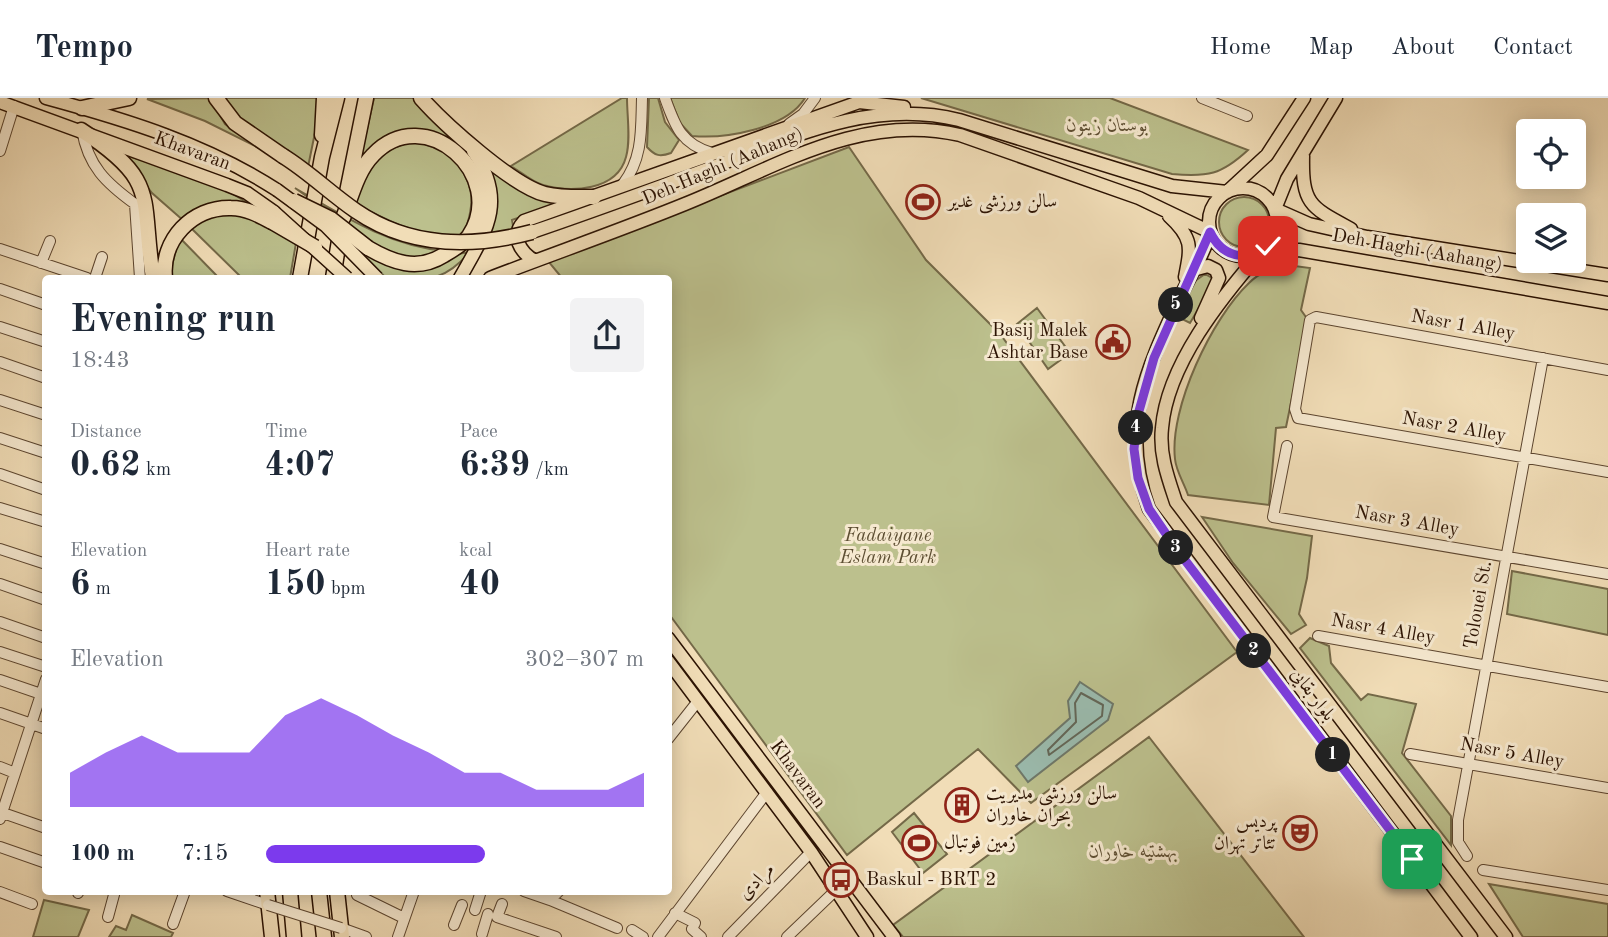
<!DOCTYPE html>
<meta charset="utf-8">
<style>
:root{--surface:#fff;--page:#f2f2f3;--text:#1f2937;--muted:#747a83;--line:#e0e1e3;--accent:#7c3aed}
body{margin:0;font-family:"Old Standard TT",Amiri,serif;background:var(--page);color:var(--text);height:100vh;display:flex;flex-direction:column;font-size:26px;white-space:nowrap}
*{box-sizing:border-box;margin:0}
p{font-size:23px;color:var(--muted)}
.icon{flex:none;width:38px;height:38px;fill:none;stroke:currentColor;stroke-width:2;stroke-linecap:round;stroke-linejoin:round}
.map{position:relative;flex:1;overflow:hidden}
.sheet{position:absolute;left:42px;top:177px;width:630px;height:620px;display:flex;flex-direction:column;background:var(--surface);border-radius:7px;box-shadow:0 4px 18px #0003}
.sheet>*{flex:none}
.controls{position:absolute;left:1516px;top:21px;display:grid;gap:14px}
.controls a{display:grid;place-items:center;width:70px;height:70px;border-radius:7px;background:var(--surface);box-shadow:0 4px 18px #0003;font-size:35px}
.pin{position:absolute;display:grid;place-items:center;width:60px;height:60px;color:#fff;margin:-30px;border-radius:14px;box-shadow:0 4px 10px #0006}
.km{position:absolute;width:35px;height:35px;margin:-18px;border-radius:50%;background:#222;color:#fff;font-size:19px;line-height:35px;text-align:center}
.round{display:grid;place-items:center;flex:none;width:74px;height:74px;border-radius:7px;background:var(--page)}
.headline{display:flex;align-items:center;justify-content:space-between;height:119px;padding:0 28px}
h1{font-size:38px;font-weight:700;line-height:52px}
.figures{display:grid;grid-template-columns:repeat(3,1fr);gap:10px;height:119px;padding:7px 28px}
.figures div{display:grid;align-content:center}
.figures b{font-size:35px;font-weight:700}
.figures small{font-size:19px;font-weight:400}
.figures p{font-size:19px}
.chart{height:196px;padding:14px 28px}
.chart p{display:flex;justify-content:space-between}
.chart svg{width:100%;height:126px;margin-top:7px;fill:var(--accent);opacity:.7}
ul{padding:0 28px;list-style:none;font-size:23px}
li{display:grid;grid-template-columns:112px 84px 1fr;align-items:center;height:52px}
li i{height:18px;border-radius:9px;background:var(--accent)}
header{display:flex;align-items:center;gap:42px;box-sizing:border-box;height:98px;padding:0 35px;background:var(--surface);border-bottom:2px solid var(--line)}
header strong{font-size:33px}
nav{display:flex;gap:38px;margin-inline-start:auto;font-size:24px}
.map>svg:first-child{display:block}
</style>
<header>
<strong>Tempo</strong>
<nav><a>Home</a><a>Map</a><a>About</a><a>Contact</a></nav>
</header>
<div class="map">
<svg width="1608" height="839" viewBox="0 0 1608 839">
<rect width="100%" height="100%" fill="#f1ddb7"/>
<filter id="stains"><feTurbulence type="fractalNoise" baseFrequency=".00286" numOctaves="4"/><feColorMatrix values="0 0 0 0 .2 0 0 0 0 .09 0 0 0 0 .02 0 0 0 .5 -.17"/></filter>
<radialGradient id="worn" r=".72"><stop offset=".6" stop-color="#630" stop-opacity="0"/><stop offset="1" stop-color="#630" stop-opacity=".3"/></radialGradient>
<path fill="#bcc08d" stroke="#746948" stroke-width="2" d="M 210,0 L 225,26 L 259,50 L 205,23 L 147,1 Z
M 221,0 L 322,0 L 308,69 L 243,27 Z
M 374,0 L 415,0 L 470,54 L 476,64 L 481,110 L 463,56 L 401,37 L 356,80 Z
M 622,0 L 627,0 C 627,18 631,42 626,59 C 617,93 571,95 543,87 C 532,84 521,74 511,68 Z
M 649,0 L 658,0 L 665,24 L 679,42 L 671,55 C 660,59 655,58 647,49 Z
M 670,0 L 805,0 C 786,31 725,41 692,38 L 680,25 Z
M 921,0 L 1110,0 L 1248,52 C 1221,77 1208,79 1172,76 Z
M 415,43 L 452,55 C 475,92 476,99 463,141 C 416,137 393,126 352,104 C 369,65 372,54 415,43 Z
M 849,49 L 926,162 L 1000,236 L 1237,554 L 1031,705 L 978,651 L 847,757 L 669,516 L 668,180 L 562,180 L 548,163 Z
M 122,56 C 149,65 240,90 252,111 L 185,124 L 152,95 Z
M 489,71 L 566,104 L 512,122 L 514,133 L 488,138 Z
M 295,90 C 343,118 389,148 446,153 L 423,162 L 394,160 Z
M1219 124a25 25 0 1 1 50 0a25 25 0 1 1-50 0Z
M 241,114 L 296,145 L 290,180 L 242,180 L 190,129 L 201,120 Z
M 335,128 L 393,166 L 470,154 C 441,187 426,180 386,180 Z
M 179,139 L 219,180 L 169,180 Z
M 1287,167 L 1310,170 L 1301,212 L 1308,222 L 1286,329 L 1276,330 L 1269,407 L 1188,397 C 1184,385 1176,373 1175,361 C 1169,310 1212,220 1249,185 C 1260,174 1272,170 1287,167 Z
M 1205,176 L 1212,180 L 1213,186 L 1190,225 L 1178,219 L 1195,183 Z
M 1037,210 L 1070,255 L 1048,271 L 1017,226 Z
M 1202,419 L 1312,438 L 1307,480 L 1299,516 L 1306,527 L 1291,536 L 1233,465 Z
M 1512,473 L 1608,491 L 1608,537 L 1507,516 Z
M 1310,540 L 1329,548 L 1331,565 L 1361,602 L 1368,596 L 1416,606 L 1402,655 L 1451,718 L 1451,747 L 1300,550 Z
M 1149,639 L 1304,839 L 903,839 L 893,827 Z
M 914,715 L 947,756 L 923,775 L 892,734 Z
M 1489,786 L 1608,806 L 1608,839 L 1523,839 Z
M 44,802 L 89,812 L 78,839 L 33,839 Z
M 132,817 L 173,835 L 171,839 L 109,839 L 116,828 L 126,832 Z"/>
<path fill="#9bbcaf" stroke="#6e786a" stroke-width="2" d="M 1080,584 L 1113,606 L 1108,622 L 1028,684 L 1016,668 L 1070,620 L 1068,603 Z"/>
<g fill="none" stroke-linecap="round" stroke-linejoin="round">
<path stroke="#636758" stroke-width="2" d="M 1081,595 L 1103,607 L 1102,618 L 1049,657 L 1048,652 L 1076,624 L 1075,605 Z"/>
<g stroke="#5c452f" stroke-width="12">
<path id="minor" d="M 665,0 C 675,28 681,46 712,55
M 1202,0 L 1247,18
M 789,26 L 803,16 L 815,0
M 82,32 C 88,68 106,85 135,106 L 140,180
M 0,53 L 14,8
M 623,86 C 643,60 641,32 642,0
M 0,151 L 87,180
M 41,165 L 50,143
M 95,180 L 102,159
M 0,191 L 46,207
M 0,229 L 46,244
M 0,264 L 46,280
M 1608,272 L 1316,219 L 1310,222 L 1295,311 L 1298,320 L 1608,374
M 0,302 L 46,317
M 0,340 L 46,355
M 1287,348 L 1273,419 L 1608,476
M 0,376 L 46,392
M 0,410 L 46,424
M 0,451 L 46,466
M 0,486 L 46,502
M 0,524 L 46,540
M 1318,538 L 1608,589
M 0,554 L 46,569
M 0,582 L 41,596
M 0,615 L 46,631
M 668,641 L 698,603
M 1410,656 L 1608,690
M 0,669 L 15,675
M 0,714 L 46,730
M 0,721 L 46,581
M 0,749 L 46,765
M 1467,758 L 1458,744 L 1458,722 L 1543,260
M 1483,772 L 1608,792
M 227,793 L 268,807
M 524,793 L 550,802
M 559,793 L 550,802 L 617,830
M 0,794 L 32,806
M 78,795 L 79,793
M 357,797 L 404,820
M 502,806 L 497,819 L 556,839
M 475,812 L 481,793
M 675,815 L 695,825 L 692,831 L 701,839
M 108,819 L 115,793
M 173,826 L 185,793
M 454,827 L 462,807
M 341,830 L 366,839
M 632,832 L 643,839
M 482,836 L 488,816
M 398,839 L 414,793
M 658,839 L 767,694
M 728,839 L 811,754
M 787,839 L 835,793"/>
</g>
<g stroke="#2b1202" stroke-width="15">
<path id="major" d="M 46,0 C 127,22 206,46 277,92
M 1336,0 L 1287,81 L 1275,111 L 1309,126 L 1367,139 L 1608,177
M 0,4 L 227,87 L 247,95 L 274,114
M 1303,58 C 1302,106 1310,109 1351,131
M1209 124a34 34 0 1 1 68 0a34 34 0 1 1-68 0Z
M 1169,118 C 1193,140 1191,149 1185,179
M 532,134 C 591,114 650,92 708,71 C 790,40 870,0 959,22 L 1172,88 L 1227,94 L 1267,57 L 1304,0
M 535,163 C 520,154 510,138 524,123 L 859,4 L 904,9
M 1193,172 L 1208,168 L 1216,172 L 1219,180 L 1201,220
M 460,180 C 486,134 508,103 473,53
M 490,180 C 555,155 621,132 685,106 C 775,70 859,14 960,37 L 1139,100 L 1210,134 C 1204,157 1191,176 1181,197 C 1146,272 1119,329 1149,411 L 1471,839
M 668,540 L 894,839
M 668,563 L 811,754 L 867,839
M 1506,839 L 1176,404 C 1168,380 1159,356 1162,330 C 1167,267 1221,200 1261,154 L 1299,152 L 1608,205"/>
</g>
<g stroke="#2b1202" stroke-width="17">
<path id="highway" d="M 216,0 L 235,25 L 283,58
M 421,0 C 444,26 513,88 545,96 C 562,100 578,99 594,99
M 82,10 L 129,0
M 81,32 C 161,84 140,98 153,180
M 322,37 L 324,0
M 346,99 L 366,0
M 343,120 C 351,100 357,73 373,57 C 425,2 509,78 469,138 C 464,145 451,153 444,157 C 417,174 392,164 368,150
M 165,180 C 161,142 192,109 231,110 C 246,110 259,117 272,124
M 300,180 L 322,59 L 337,0
M 333,180 L 341,130
M 267,793 L 272,839
M 290,793 L 294,839
M 319,793 L 324,839
M 337,793 L 342,839"/>
</g>
<use href="#minor" stroke="#f6e9d0" stroke-width="10"/>
<use href="#major" stroke="#f1ddb7" stroke-width="12"/>
<use href="#highway" stroke="#f1ddb7" stroke-width="14"/>
<g stroke="#5c452f" stroke-width="12" stroke-linecap="butt">
<path id="minor-bridge" d="M 268,807 L 341,830"/>
</g>
<g stroke="#2b1202" stroke-width="15" stroke-linecap="butt">
<path id="major-bridge" d="M 277,92 L 326,128 L 377,180
M 274,114 L 347,180"/>
</g>
<g stroke="#2b1202" stroke-width="17" stroke-linecap="butt">
<path id="highway-bridge" d="M 283,58 C 309,74 331,96 356,113 C 410,150 471,150 532,134
M 294,103 L 331,121 L 368,150
M 272,124 L 315,149"/>
</g>
<use href="#minor-bridge" stroke="#f6e9d0" stroke-width="10"/>
<use href="#major-bridge" stroke="#f1ddb7" stroke-width="12"/>
<use href="#highway-bridge" stroke="#f1ddb7" stroke-width="14"/>
</g>
<g fill="none" stroke-linecap="round" stroke-linejoin="round">
<g stroke="#fff" stroke-width="14">
<path id="route" d="M 1268,148 C 1246,165 1222,159 1210,134 L 1154,260 L 1137,320 L 1134,351 L 1138,380 L 1149,411 L 1175,449 L 1412,761"/>
</g>
<use href="#route" stroke="#7c3aed" stroke-width="9"/>
</g>
<defs>
<g id="stadium-ring" transform="scale(1.75)"><circle r="9.5" fill="#f6e9d0" stroke="#8f2418" stroke-width="1.5"/><path d="M0-5a6.5 5 0 1 0 0 10a6.5 5 0 1 0 0-10ZM-3.5-1.8h7v3.6h-7Z" fill="#8f2418"/></g>
<g id="civic-ring" transform="scale(1.75)"><circle r="9.5" fill="#f6e9d0" stroke="#8f2418" stroke-width="1.5"/><path d="M-.6-6.5H3V-4.5H.6V-3L4-1V1h2V6H-6V1h2V-1L-.6-3ZM-1.2 2.5V6h2.4V2.5Z" fill="#8f2418"/></g>
<g id="building-ring" transform="scale(1.75)"><circle r="9.5" fill="#f6e9d0" stroke="#8f2418" stroke-width="1.5"/><path d="M-4-6H4V6H1V3H-1V6H-4ZM-2.5-4.3h1.7v1.8h-1.7ZM.8-4.3h1.7v1.8H.8ZM-2.5-1h1.7V.8h-1.7ZM.8-1h1.7V.8H.8Z" fill="#8f2418"/></g>
<g id="theatre-ring" transform="scale(1.75)"><circle r="9.5" fill="#f6e9d0" stroke="#8f2418" stroke-width="1.5"/><path d="M-5-5.5Q0-4 5-5.5V0Q5 5 0 6Q-5 5-5 0ZM-3.3-2.5H-1v1.5H-3.3ZM1-2.5H3.3v1.5H1ZM-2.8 1Q0 5.5 2.8 1Z" fill="#8f2418"/></g>
<g id="bus-ring" transform="scale(1.75)"><circle r="9.5" fill="#f6e9d0" stroke="#8f2418" stroke-width="1.5"/><path d="M-5-6H5V4H4V6H2V4H-2V6H-4V4H-5ZM-3.5-4V0h7V-4ZM-3.5 1.2v1.5H-2V1.2ZM2 1.2v1.5H3.5V1.2Z" fill="#8f2418"/></g>
</defs>
<g fill-rule="evenodd">
<use href="#stadium-ring" x="923" y="104"/>
<use href="#civic-ring" x="1113" y="244"/>
<use href="#building-ring" x="962" y="707"/>
<use href="#theatre-ring" x="1300" y="735"/>
<use href="#stadium-ring" x="919" y="745"/>
<use href="#bus-ring" x="841" y="782"/>
</g>
<g text-anchor="middle" dominant-baseline="central" stroke-width="6" stroke-linejoin="round" paint-order="stroke">
<g font-size="19" font-style="italic" fill="#5e4f33" stroke="#f6e9d0">
<text x="1107" y="28">بوستان زیتون</text>
<text x="888" y="438">Fadaiyane<tspan x="888" dy="22">Eslam Park</tspan></text>
<text x="1133" y="754">بهشتیه خاوران</text>
</g>
<g font-size="19" fill="#2b1202" stroke="#f6e9d0">
<text transform="translate(192 54) rotate(20)">Khavaran</text>
<text transform="translate(723 69) rotate(-23)">Deh Haghi (Aahang)</text>
<text transform="translate(1417 153) rotate(10)">Deh Haghi (Aahang)</text>
<text transform="translate(1463 228) rotate(10)">Nasr 1 Alley</text>
<text transform="translate(1454 330) rotate(10)">Nasr 2 Alley</text>
<text transform="translate(1407 424) rotate(10)">Nasr 3 Alley</text>
<text transform="translate(1479 507) rotate(-80)">Tolouei St.</text>
<text transform="translate(1383 532) rotate(10)">Nasr 4 Alley</text>
<text transform="translate(1312 597) rotate(53)">بلوار بقایی</text>
<text transform="translate(1512 656) rotate(10)">Nasr 5 Alley</text>
<text transform="translate(797 677) rotate(53)">Khavaran</text>
<text transform="translate(757 784) rotate(-46)">مرادی</text>
</g>
<g font-size="19" fill="#2b1202" stroke="#f6e9d0" text-anchor="start">
<text x="948" y="104">سالن ورزشی غدیر</text>
<text x="1088" y="233" text-anchor="end">Basij Malek<tspan x="1088" dy="22">Ashtar Base</tspan></text>
<text x="986" y="696">سالن ورزشی مدیریت<tspan x="986" dy="22">بحران خاوران</tspan></text>
<text x="1276" y="724" text-anchor="end">پردیس<tspan x="1276" dy="22">تئاتر تهران</tspan></text>
<text x="944" y="745">زمین فوتبال</text>
<text x="866" y="782">Baskul - BRT 2</text>
</g>
</g>
<rect width="100%" height="100%" filter="url(#stains)"/>
<rect width="100%" height="100%" fill="url(#worn)"/>
</svg>
<div class="controls">
<a><svg class="icon" aria-label="locate" viewBox="0 0 24 24"><circle cx="12" cy="12" r="6"/><path d="M12 2v4M12 18v4M2 12h4M18 12h4"/></svg></a>
<a><svg class="icon" aria-label="layers" viewBox="0 0 24 24"><path d="M12 4l9 5-9 5-9-5zM3 14l9 5 9-5"/></svg></a>
</div>
<div class="pin" style="left:1412px;top:761px;background:#1e9e55"><svg class="icon" aria-label="arrive" viewBox="0 0 24 24"><path d="M6 21V4h12l-3 4 3 4H6"/></svg></div>
<div class="pin" style="left:1268px;top:148px;background:#d93025"><svg class="icon" aria-label="check" viewBox="0 0 24 24"><path d="M5 12l5 5 9-10"/></svg></div>
<b class="km" style="left:1333px;top:657px">1</b>
<b class="km" style="left:1254px;top:553px">2</b>
<b class="km" style="left:1176px;top:450px">3</b>
<b class="km" style="left:1136px;top:330px">4</b>
<b class="km" style="left:1176px;top:207px">5</b>
<section class="sheet">
<div class="headline"><div><h1>Evening run</h1><p>18:43</p></div><a class="round"><svg class="icon" aria-label="share" viewBox="0 0 24 24"><path d="M12 15V3M7 8l5-5 5 5M5 13v7h14v-7"/></svg></a></div>
<div class="figures">
<div><p>Distance</p><b>0.62<small> km</small></b></div>
<div><p>Time</p><b>4:07</b></div>
<div><p>Pace</p><b>6:39<small> /km</small></b></div>
</div>
<div class="figures">
<div><p>Elevation</p><b>6<small> m</small></b></div>
<div><p>Heart rate</p><b>150<small> bpm</small></b></div>
<div><p>kcal</p><b>40</b></div>
</div>
<div class="chart"><p><span>Elevation</span>302–307 m</p>
<svg viewBox="0 0 160 44" preserveAspectRatio="none"><path d="M0 44V32L10 25L20 19L30 25L40 25L50 25L60 12L70 6L80 12L90 19L100 25L110 32L120 32L130 38L140 38L150 38L160 32V44z"/></svg>
</div>
<ul>
<li><b>100 m</b>7:15<i style="width:58%"></i></li>
</ul>
</section>
</div>
